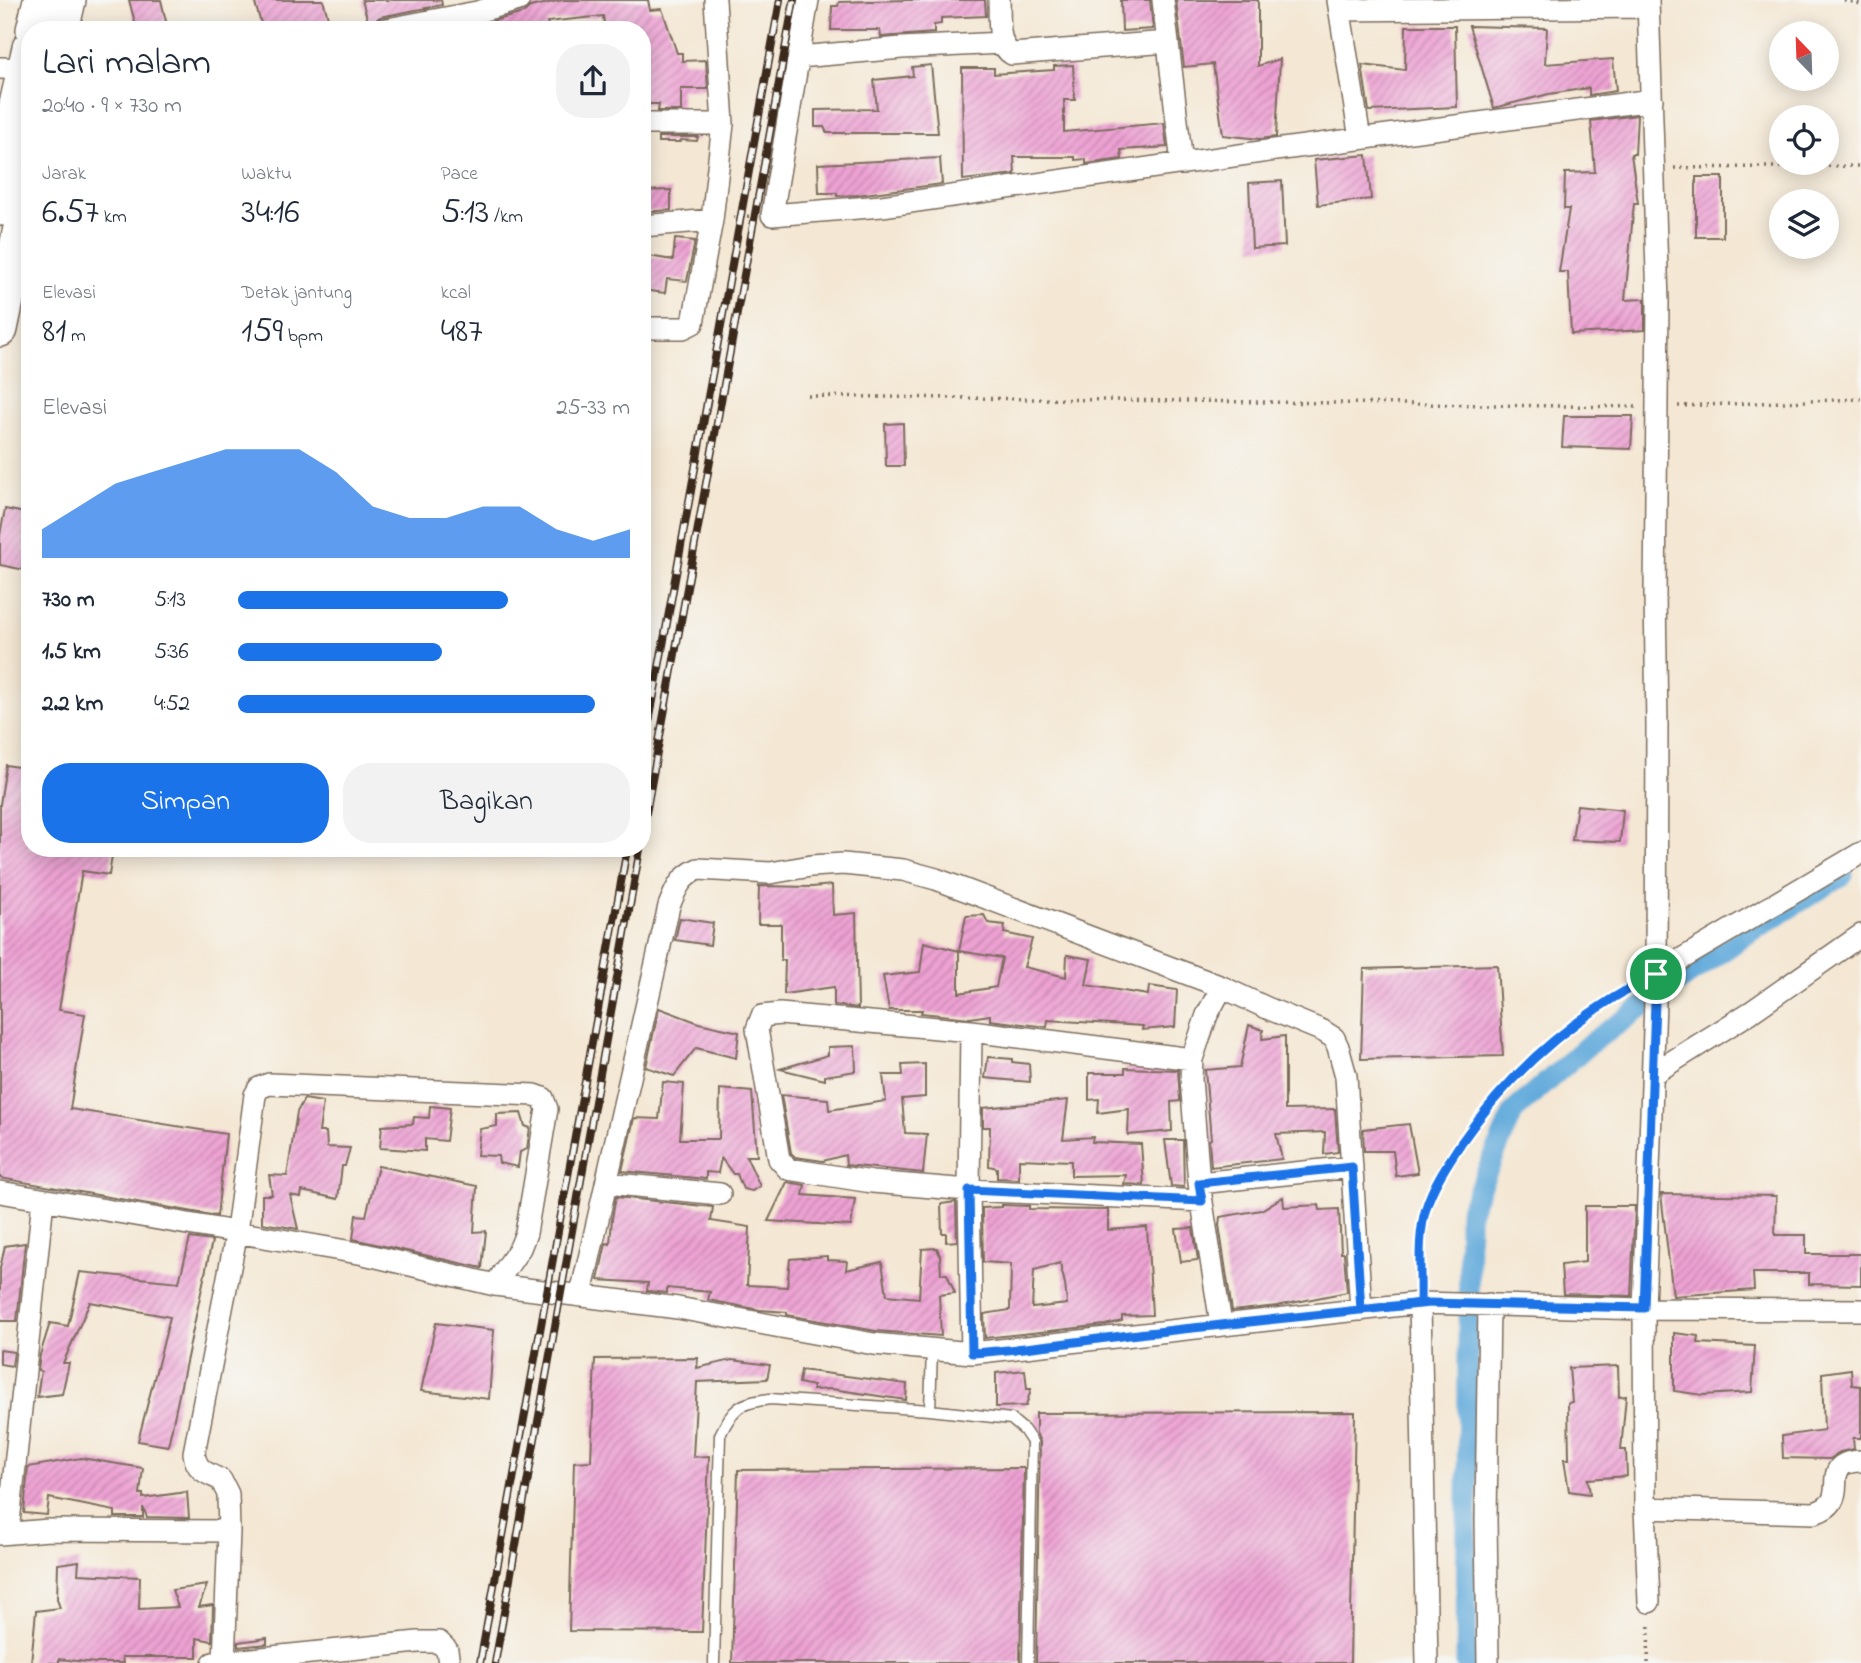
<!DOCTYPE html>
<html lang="id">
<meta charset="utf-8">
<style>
:root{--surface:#fff;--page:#f2f2f3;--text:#1f2937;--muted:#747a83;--accent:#1a73e8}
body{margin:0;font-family:"Indie Flower",sans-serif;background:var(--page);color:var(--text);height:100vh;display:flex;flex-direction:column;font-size:26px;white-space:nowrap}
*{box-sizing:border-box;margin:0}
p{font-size:23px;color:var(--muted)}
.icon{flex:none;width:38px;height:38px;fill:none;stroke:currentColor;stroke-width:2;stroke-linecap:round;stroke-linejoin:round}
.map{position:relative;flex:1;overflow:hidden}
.details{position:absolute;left:21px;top:21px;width:630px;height:836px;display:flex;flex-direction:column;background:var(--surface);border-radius:28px;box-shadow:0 4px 18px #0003}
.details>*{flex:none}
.needle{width:46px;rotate:337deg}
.fabs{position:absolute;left:1769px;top:21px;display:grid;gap:14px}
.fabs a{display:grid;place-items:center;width:70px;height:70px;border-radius:50%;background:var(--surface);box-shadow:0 4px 18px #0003;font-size:35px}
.pin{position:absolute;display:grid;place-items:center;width:60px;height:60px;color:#fff;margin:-30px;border:4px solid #fff;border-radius:50%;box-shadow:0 2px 7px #0007}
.round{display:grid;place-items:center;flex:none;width:74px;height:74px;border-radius:28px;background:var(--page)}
.head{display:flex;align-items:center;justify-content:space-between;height:119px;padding:0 21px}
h1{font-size:38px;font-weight:600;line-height:52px}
.metrics{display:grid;grid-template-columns:repeat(3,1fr);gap:10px;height:119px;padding:7px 21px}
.metrics div{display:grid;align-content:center}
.metrics b{font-size:35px;font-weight:600}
.metrics small{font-size:19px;font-weight:400}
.metrics p{font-size:19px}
.chart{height:196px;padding:14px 21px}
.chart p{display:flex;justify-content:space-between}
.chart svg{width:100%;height:126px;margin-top:7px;fill:var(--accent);opacity:.7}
.action{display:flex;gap:14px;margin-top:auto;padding:14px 21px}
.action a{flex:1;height:80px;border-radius:28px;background:var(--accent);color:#fff;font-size:28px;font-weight:600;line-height:80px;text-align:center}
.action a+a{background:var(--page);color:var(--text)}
ul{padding:0 21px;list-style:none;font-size:23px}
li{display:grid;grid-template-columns:112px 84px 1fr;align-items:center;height:52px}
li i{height:18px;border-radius:9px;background:var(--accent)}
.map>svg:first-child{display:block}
</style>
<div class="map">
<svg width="1861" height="1663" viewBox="0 0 1861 1663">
<defs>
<pattern id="building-hatch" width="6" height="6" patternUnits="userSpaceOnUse" patternTransform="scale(1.75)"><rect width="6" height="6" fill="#eea2d4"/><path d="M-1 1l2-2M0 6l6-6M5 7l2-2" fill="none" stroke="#c284ab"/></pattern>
</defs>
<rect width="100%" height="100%" fill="#f6f6f2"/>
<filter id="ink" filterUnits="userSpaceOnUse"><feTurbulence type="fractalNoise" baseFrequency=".0143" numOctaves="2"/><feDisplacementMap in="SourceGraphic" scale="14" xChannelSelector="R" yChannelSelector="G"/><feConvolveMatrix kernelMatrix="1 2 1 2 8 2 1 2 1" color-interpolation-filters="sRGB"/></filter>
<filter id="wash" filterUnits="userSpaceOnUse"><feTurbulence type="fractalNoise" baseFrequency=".00686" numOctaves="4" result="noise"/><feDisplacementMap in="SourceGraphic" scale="28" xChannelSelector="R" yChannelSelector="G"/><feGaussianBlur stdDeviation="1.57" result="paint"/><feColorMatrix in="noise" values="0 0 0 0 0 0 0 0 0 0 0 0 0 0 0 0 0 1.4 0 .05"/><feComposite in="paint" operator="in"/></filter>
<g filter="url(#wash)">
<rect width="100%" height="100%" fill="#f4e7d3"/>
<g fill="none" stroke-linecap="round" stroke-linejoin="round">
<path stroke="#65acdc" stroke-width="21" d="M 1466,1663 L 1469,1212 L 1514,1111 L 1588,1045 L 1752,931 L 1843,875"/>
</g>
<g id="blocks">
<path fill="url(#building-hatch)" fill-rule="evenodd" d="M 129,0 L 161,0 L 168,30 L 137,30 Z
M 254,0 L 323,0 L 329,21 L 263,30 Z
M 362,0 L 441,0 L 442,5 L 380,17 L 369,25 Z
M 562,0 L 648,0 L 650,10 L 662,9 L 677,53 L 682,53 L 682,61 L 706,60 L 708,89 L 681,89 L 681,111 L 658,111 L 659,104 L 642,104 L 642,30 L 605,30 L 603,16 L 547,22 L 549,30 L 495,30 L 493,21 L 523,13 L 530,7 Z
M 906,0 L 985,0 L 986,16 L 941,18 L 941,24 L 934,25 L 934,33 L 881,37 L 880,30 L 831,30 L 832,6 L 838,6 L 839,2 Z
M 1121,0 L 1150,0 L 1153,29 L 1122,31 Z
M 1176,0 L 1258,0 L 1258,66 L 1280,59 L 1276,137 L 1260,139 L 1223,135 L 1213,64 L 1184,67 Z
M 1406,26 L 1455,26 L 1457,107 L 1369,111 L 1362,65 L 1405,70 Z
M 1469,26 L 1547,28 L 1545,64 L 1613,59 L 1616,91 L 1589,95 L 1589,88 L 1549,94 L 1494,108 Z
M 931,65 L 938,133 L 827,133 L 824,127 L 815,127 L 815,110 L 877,109 L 874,80 L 913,76 L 912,67 Z
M 1073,65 L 1075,100 L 1064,100 L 1064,132 L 1164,123 L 1167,147 L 1121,150 L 1122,159 L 1086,164 L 1086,159 L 1075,160 L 1075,157 L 1014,157 L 1015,174 L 963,180 L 962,68 L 994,68 L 994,74 L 1054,70 L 1054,66 Z
M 1637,115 L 1635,154 L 1631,154 L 1638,203 L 1634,203 L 1625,300 L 1645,299 L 1645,330 L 1571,334 L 1568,272 L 1559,272 L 1569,209 L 1564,209 L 1565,173 L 1595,172 L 1591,121 Z
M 658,137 L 698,137 L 697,141 L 681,140 L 680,142 L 658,142 Z
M 1367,155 L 1371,199 L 1318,205 L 1314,160 Z
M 940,158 L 942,184 L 857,195 L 837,196 L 837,193 L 819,193 L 818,164 Z
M 1696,177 L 1723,177 L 1723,237 L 1696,237 Z
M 1282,181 L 1285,246 L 1252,248 L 1249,183 Z
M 671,190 L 671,210 L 642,212 L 642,191 Z
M 675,239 L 695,241 L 687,281 L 667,279 L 665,293 L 642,290 L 642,255 L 673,260 Z
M 1564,416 L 1633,416 L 1631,449 L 1562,447 Z
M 903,423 L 904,466 L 886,466 L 885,424 Z
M 5,509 L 30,514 L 30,571 L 0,565 L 0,535 Z
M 6,765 L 30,769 L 30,849 L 113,849 L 109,875 L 82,871 L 59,1010 L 85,1014 L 70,1109 L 226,1134 L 217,1216 L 0,1178 L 0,804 Z
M 1577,805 L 1623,810 L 1620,842 L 1572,840 Z
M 832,885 L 833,915 L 856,913 L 858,1008 L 834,1005 L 834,987 L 784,994 L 785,960 L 781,960 L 781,924 L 758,924 L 759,886 L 812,887 Z
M 984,915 L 988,923 L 1005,925 L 1004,933 L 1032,939 L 1024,967 L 1066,977 L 1067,955 L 1091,959 L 1086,985 L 1148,995 L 1149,986 L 1177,990 L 1175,1027 L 1142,1030 L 1143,1026 L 1048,1020 L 1047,1027 L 990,1020 L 990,1015 L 970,1018 L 921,1013 L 922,1010 L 889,1010 L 883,976 L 920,972 L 924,942 L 959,951 L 966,916 ZM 959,951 L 1002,958 L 996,987 L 959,993 Z
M 680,918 L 713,923 L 710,945 L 675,940 Z
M 1497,965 L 1503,1056 L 1361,1059 L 1364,969 Z
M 659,1008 L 699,1023 L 739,1032 L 736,1058 L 696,1048 L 674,1076 L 646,1067 Z
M 1249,1025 L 1263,1030 L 1262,1039 L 1285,1036 L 1285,1110 L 1335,1109 L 1338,1152 L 1324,1154 L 1325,1132 L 1276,1134 L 1282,1159 L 1211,1167 L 1209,1140 L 1211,1139 L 1205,1070 L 1240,1067 Z
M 855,1046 L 856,1071 L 825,1076 L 825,1080 L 780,1069 L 828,1055 L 828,1047 Z
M 988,1057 L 1012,1059 L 1012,1062 L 1029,1064 L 1030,1082 L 985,1078 Z
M 925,1064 L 925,1097 L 902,1099 L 905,1133 L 927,1134 L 923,1173 L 846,1165 L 845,1155 L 823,1161 L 795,1157 L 791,1153 L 781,1095 L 828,1099 L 829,1110 L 886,1101 L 883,1075 L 903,1075 L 902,1065 Z
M 1125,1068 L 1178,1070 L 1180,1101 L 1171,1102 L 1172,1131 L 1128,1135 L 1129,1109 L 1098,1113 L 1099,1099 L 1089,1100 L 1089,1073 L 1125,1073 Z
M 663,1082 L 684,1084 L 680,1139 L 719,1139 L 720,1089 L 752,1092 L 757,1156 L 746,1156 L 760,1186 L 752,1191 L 743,1189 L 737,1174 L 733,1174 L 721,1158 L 718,1173 L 706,1172 L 706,1179 L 622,1171 L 634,1118 L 659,1119 Z
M 304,1099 L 323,1102 L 319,1132 L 326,1132 L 327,1147 L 350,1148 L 345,1166 L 342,1166 L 338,1199 L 302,1191 L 301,1197 L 290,1195 L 298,1229 L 262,1223 L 262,1195 L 272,1195 L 269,1175 L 287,1176 L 297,1112 Z
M 1068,1100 L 1063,1139 L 1093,1137 L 1092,1142 L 1141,1144 L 1144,1185 L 1124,1184 L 1126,1175 L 1071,1176 L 1071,1161 L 1019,1159 L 1019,1179 L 997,1178 L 997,1168 L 989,1166 L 990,1127 L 983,1127 L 983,1108 Z
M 430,1106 L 450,1108 L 446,1141 L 425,1139 L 425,1151 L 380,1148 L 382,1126 L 413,1124 L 414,1117 L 429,1118 Z
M 521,1113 L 525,1126 L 530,1128 L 527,1149 L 520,1152 L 518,1167 L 499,1163 L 498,1156 L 477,1155 L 480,1129 L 497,1126 L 497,1114 Z
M 1409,1124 L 1418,1173 L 1396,1176 L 1393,1151 L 1364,1151 L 1363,1129 Z
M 1165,1140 L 1183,1140 L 1184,1187 L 1171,1186 Z
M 378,1166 L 477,1186 L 474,1232 L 486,1231 L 482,1268 L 353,1239 L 356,1215 L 366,1216 Z
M 787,1182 L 805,1185 L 803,1195 L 855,1199 L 851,1226 L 768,1221 Z
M 1661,1194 L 1776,1196 L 1775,1235 L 1806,1235 L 1806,1254 L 1861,1254 L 1861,1285 L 1809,1284 L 1809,1273 L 1753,1273 L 1754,1290 L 1673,1296 Z
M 616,1197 L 713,1207 L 711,1221 L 750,1227 L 747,1285 L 787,1287 L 790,1259 L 827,1256 L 827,1260 L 847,1261 L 846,1270 L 882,1262 L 887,1295 L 919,1298 L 922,1249 L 937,1248 L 940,1256 L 941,1274 L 947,1274 L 955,1293 L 939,1295 L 941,1336 L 876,1331 L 787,1315 L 787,1312 L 760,1310 L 708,1300 L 710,1292 L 667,1288 L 667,1293 L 647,1291 L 648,1283 L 598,1280 L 606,1243 L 610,1244 L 612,1218 Z
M 1283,1197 L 1284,1207 L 1319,1205 L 1320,1210 L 1339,1209 L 1341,1253 L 1344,1253 L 1347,1292 L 1277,1306 L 1232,1311 L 1219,1225 L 1220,1217 L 1261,1210 Z
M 956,1202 L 957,1241 L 946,1242 L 946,1233 L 942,1233 L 941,1204 Z
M 1002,1205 L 1029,1206 L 1029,1209 L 1108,1210 L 1108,1230 L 1147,1227 L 1152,1315 L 1122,1316 L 1122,1321 L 1105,1325 L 985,1338 L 984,1314 L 1010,1310 L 1011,1264 L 983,1262 L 982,1208 L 1002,1207 ZM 1060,1263 L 1065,1284 L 1067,1304 L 1032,1308 L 1034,1270 Z
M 1585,1206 L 1635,1206 L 1631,1296 L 1563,1294 L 1561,1265 L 1585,1262 Z
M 1193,1228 L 1198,1260 L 1181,1262 L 1176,1229 Z
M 190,1238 L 212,1241 L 168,1446 L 138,1441 L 170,1317 L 90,1302 L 63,1363 L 69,1363 L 62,1394 L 37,1397 L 41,1371 L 38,1370 L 40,1355 L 50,1323 L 68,1326 L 80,1272 L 179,1282 Z
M 25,1243 L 17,1321 L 0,1321 L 0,1268 L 5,1246 Z
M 436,1323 L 494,1330 L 489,1399 L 421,1391 Z
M 1674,1333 L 1699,1336 L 1698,1343 L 1755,1346 L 1752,1392 L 1703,1395 L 1674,1391 Z
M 0,1350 L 14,1352 L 12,1366 L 0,1364 Z
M 698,1358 L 697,1368 L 732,1360 L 770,1365 L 767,1379 L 697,1382 L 693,1457 L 709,1456 L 702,1632 L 569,1631 L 574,1462 L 591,1461 L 595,1359 Z
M 1618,1366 L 1619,1397 L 1626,1396 L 1621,1450 L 1626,1450 L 1627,1476 L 1588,1479 L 1590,1494 L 1569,1491 L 1564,1459 L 1569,1459 L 1568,1403 L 1572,1402 L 1569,1368 Z
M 1851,1369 L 1852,1385 L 1861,1386 L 1861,1438 L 1853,1438 L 1854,1449 L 1840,1452 L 1830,1459 L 1783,1458 L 1782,1436 L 1824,1430 L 1822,1373 Z
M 801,1370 L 907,1384 L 906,1400 L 832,1389 L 813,1390 L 813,1386 L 799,1383 Z
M 1025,1370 L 1027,1389 L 1031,1389 L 1026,1406 L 996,1407 L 996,1373 Z
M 1355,1412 L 1350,1663 L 1036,1663 L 1040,1442 L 1036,1433 L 1036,1413 Z
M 81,1458 L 143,1468 L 140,1494 L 143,1494 L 143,1498 L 187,1492 L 189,1518 L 147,1517 L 143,1507 L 143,1517 L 115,1517 L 115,1511 L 49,1498 L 47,1515 L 24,1513 L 28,1467 Z
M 1024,1468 L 1020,1663 L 732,1663 L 738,1470 Z
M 79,1561 L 78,1574 L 140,1577 L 139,1609 L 178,1607 L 172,1590 L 207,1585 L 199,1607 L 213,1605 L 212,1641 L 197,1638 L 197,1657 L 122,1657 L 123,1663 L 96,1663 L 59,1659 L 59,1663 L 31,1663 L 36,1611 L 60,1608 L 57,1599 L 58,1564 Z
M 267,1638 L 267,1644 L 238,1647 L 238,1642 Z"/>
</g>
</g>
<g filter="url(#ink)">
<use href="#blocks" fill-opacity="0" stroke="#7c6c5d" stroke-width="2"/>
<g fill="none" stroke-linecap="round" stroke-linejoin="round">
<g stroke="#7c6c5d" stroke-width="13">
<path id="service" d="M 930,1410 L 932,1349
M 714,1663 L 720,1435 C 734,1407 739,1403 770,1399 L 930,1410 L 1011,1419 L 1024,1430 L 1032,1442 L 1028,1663"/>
</g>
<g stroke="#7c6c5d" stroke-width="24">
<path id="minor" d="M 808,0 L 772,215 L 882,206 L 1275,150 L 1652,100
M 999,0 C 1000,17 996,45 1012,54 L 1168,42
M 1163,0 L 1182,164
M 1338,0 L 1360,139
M 1648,0 L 1658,302 L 1655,594 L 1657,726 L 1656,974 L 1644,1309 L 1645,1508 L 1649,1602
M 1340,10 L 1648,7
M 382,30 L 477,12 L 519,0
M 799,57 L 902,48 L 1002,43
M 0,68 L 25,69
M 642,124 L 723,124
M 642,226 L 712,220
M 642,328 L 683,328 L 693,323 L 712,220 L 723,124 L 715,0
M 1656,974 L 1861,853
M 971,1031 L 969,1190 L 972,1353
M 1192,1059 L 971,1031 L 780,1014 L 762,1016 L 757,1029 L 779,1159 L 788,1169 L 872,1182 L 969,1190 L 1202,1201
M 1654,1073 L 1751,1012 L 1861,935
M 606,1183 L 720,1194
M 1199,1183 L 1352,1167
M 0,1192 L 364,1254 L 495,1285 L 678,1308 L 874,1344 L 972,1353 L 1420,1303 L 1644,1309 L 1861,1310
M 581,1294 L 669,906 C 676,889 680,877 698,869 L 770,873 L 811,866 L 843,864 L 903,870 L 936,879 L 1222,987 L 1267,1008 L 1323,1031 L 1334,1038 L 1338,1047 L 1346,1076 L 1361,1310
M 1420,1303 L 1427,1663
M 1221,1324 L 1199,1183 L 1191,1079 L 1192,1059 L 1207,1015 L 1222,987
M 1645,1508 L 1814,1513 C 1857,1501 1813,1462 1861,1461
M 8,1532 L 43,1200
M 0,1534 L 49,1530 L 229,1531
M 224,1662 L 229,1531 L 228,1494 L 221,1480 C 207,1473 196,1471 194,1453 L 237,1231 L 255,1095 L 259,1088 L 269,1084 L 535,1095 L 543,1098 L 547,1109 L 526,1233 L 520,1248 L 495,1285
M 213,1663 L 418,1642 L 439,1642 L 447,1650 L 449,1663
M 1488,1663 L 1486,1519 L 1489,1304"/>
</g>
<g stroke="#7c6c5d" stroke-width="38">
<path id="trunk" d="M 34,30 L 41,0
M 61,30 L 68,0
M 0,208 L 16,109 L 30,48
M 0,329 L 30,185"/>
</g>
<path stroke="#7c6c5d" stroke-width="3.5" stroke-dasharray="2 5" stroke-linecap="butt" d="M 1844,0 L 1861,4
M 1674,168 L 1861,166
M 733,217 L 753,216
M 808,396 L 1639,407
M 1678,406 L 1861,399
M 1421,1283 C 1421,1259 1419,1232 1425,1208 C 1431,1190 1443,1172 1453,1156 C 1497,1086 1561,1022 1635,985
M 1648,1663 L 1649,1621"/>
<use href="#service" stroke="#fff" stroke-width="10"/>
<use href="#minor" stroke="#fff" stroke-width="21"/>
<use href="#trunk" stroke="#fff" stroke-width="35"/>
<g stroke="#3b2a1e" stroke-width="8">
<path id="rail" d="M 642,761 L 780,0
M 642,835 L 794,0
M 480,1663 L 627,849
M 495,1663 L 640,849"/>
</g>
<use href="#rail" stroke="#f6f6f2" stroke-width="5" stroke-dasharray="16" stroke-linecap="butt"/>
</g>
</g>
<g fill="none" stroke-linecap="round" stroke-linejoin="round" filter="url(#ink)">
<g stroke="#fff" stroke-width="14">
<path id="route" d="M 1656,974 C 1577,1014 1511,1070 1461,1143 C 1448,1163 1433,1185 1426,1208 C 1417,1238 1421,1273 1420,1303 C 1329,1314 1237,1323 1146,1333 C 1088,1340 1030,1349 972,1353 L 969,1190 L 1202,1201 L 1199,1183 L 1352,1167 L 1361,1310 L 1430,1303 L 1644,1308 L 1656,974"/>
</g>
<use href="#route" stroke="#1a73e8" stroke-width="9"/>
</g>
</svg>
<div class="fabs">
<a><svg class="needle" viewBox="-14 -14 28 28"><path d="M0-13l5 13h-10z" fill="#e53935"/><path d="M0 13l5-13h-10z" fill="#747a83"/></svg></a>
<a><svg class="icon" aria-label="locate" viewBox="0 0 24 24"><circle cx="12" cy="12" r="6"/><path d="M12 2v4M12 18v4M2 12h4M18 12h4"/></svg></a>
<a><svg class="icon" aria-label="layers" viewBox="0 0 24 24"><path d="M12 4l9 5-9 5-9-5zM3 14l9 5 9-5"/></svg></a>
</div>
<div class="pin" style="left:1656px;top:974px;background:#1e9e55"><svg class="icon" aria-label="arrive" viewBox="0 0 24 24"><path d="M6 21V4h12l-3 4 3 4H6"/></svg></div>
<section class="details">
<div class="head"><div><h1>Lari malam</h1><p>20:40 · 9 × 730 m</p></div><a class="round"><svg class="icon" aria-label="share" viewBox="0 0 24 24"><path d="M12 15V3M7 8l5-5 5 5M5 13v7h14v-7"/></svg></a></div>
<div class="metrics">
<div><p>Jarak</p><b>6.57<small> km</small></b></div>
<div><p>Waktu</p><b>34:16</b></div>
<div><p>Pace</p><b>5:13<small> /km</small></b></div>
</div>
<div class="metrics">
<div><p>Elevasi</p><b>81<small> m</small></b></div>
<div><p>Detak jantung</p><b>159<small> bpm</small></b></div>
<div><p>kcal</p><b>487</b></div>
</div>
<div class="chart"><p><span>Elevasi</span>25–33 m</p>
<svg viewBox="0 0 160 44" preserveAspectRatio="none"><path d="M0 44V34L10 26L20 18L30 14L40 10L50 6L60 6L70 6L80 14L90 26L100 30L110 30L120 26L130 26L140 34L150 38L160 34V44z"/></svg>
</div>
<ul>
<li><b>730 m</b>5:13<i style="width:69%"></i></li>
<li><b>1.5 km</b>5:36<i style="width:52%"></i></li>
<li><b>2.2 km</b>4:52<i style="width:91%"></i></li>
</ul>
<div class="action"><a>Simpan</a><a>Bagikan</a></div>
</section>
</div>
